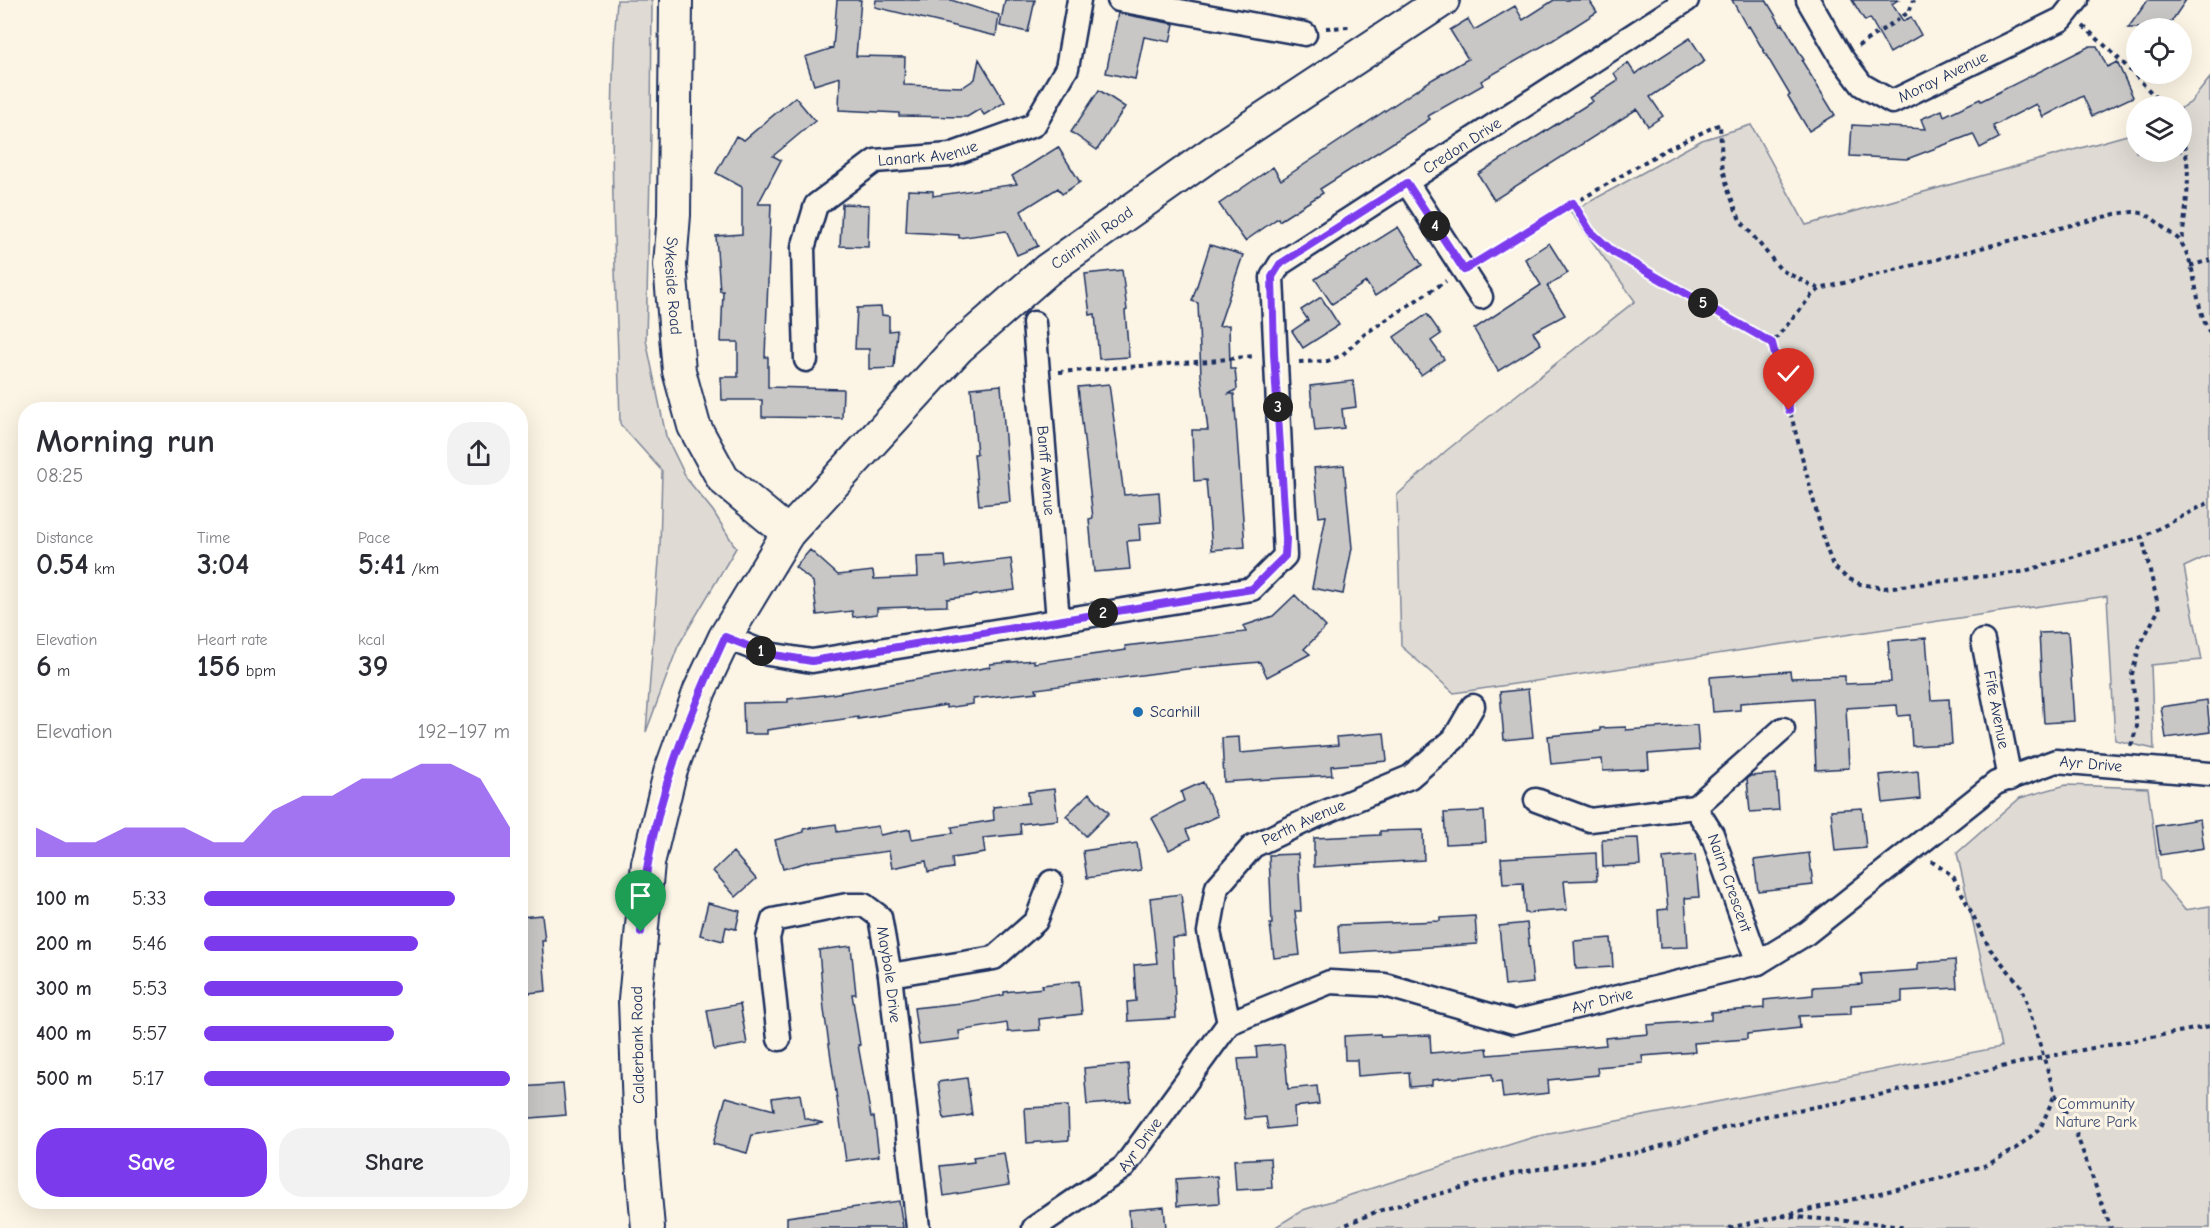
<!DOCTYPE html>
<meta charset="utf-8">
<style>
:root{--surface:#fff;--page:#f2f2f3;--text:#2b2b33;--muted:#7c7c81;--accent:#7c3aed}
body{margin:0;font-family:"Comic Neue",sans-serif;background:var(--page);color:var(--text);height:100vh;display:flex;flex-direction:column;font-size:22px;white-space:nowrap}
*{box-sizing:border-box;margin:0}
p{font-size:20px;color:var(--muted)}
.icon{flex:none;width:33px;height:33px;fill:none;stroke:currentColor;stroke-width:2;stroke-linecap:round;stroke-linejoin:round}
.map{position:relative;flex:1;overflow:hidden}
.side{position:absolute;left:18px;top:402px;width:510px;height:807px;display:flex;flex-direction:column;background:var(--surface);border-radius:24px;box-shadow:0 6px 24px #0002}
.side>*{flex:none}
.fabs{position:absolute;left:2126px;top:18px;display:grid;gap:12px}
.fabs a{display:grid;place-items:center;width:66px;height:66px;border-radius:50%;background:var(--surface);box-shadow:0 6px 24px #0002;font-size:30px}
.pin{position:absolute;display:grid;place-items:center;width:51px;height:51px;color:#fff;margin:-62px -26px;border-radius:50% 50% 50% 0;rotate:-45deg;box-shadow:0 0 6px #0007}
.pin .icon{rotate:45deg}
.km{position:absolute;width:30px;height:30px;margin:-15px;border-radius:50%;background:#222;color:#fff;font-size:16px;line-height:30px;text-align:center}
.round{display:grid;place-items:center;flex:none;width:63px;height:63px;border-radius:24px;background:var(--page)}
.head{display:flex;align-items:center;justify-content:space-between;height:102px;padding:0 18px}
h1{font-size:33px;font-weight:700;line-height:45px}
.figures{display:grid;grid-template-columns:repeat(3,1fr);gap:9px;height:102px;padding:6px 18px}
.figures div{display:grid;align-content:center}
.figures b{font-size:30px;font-weight:700}
.figures small{font-size:16px;font-weight:400}
.figures p{font-size:16px}
.chart{height:168px;padding:12px 18px}
.chart p{display:flex;justify-content:space-between}
.chart svg{width:100%;height:108px;margin-top:6px;fill:var(--accent);opacity:.7}
.button{display:flex;gap:12px;margin-top:auto;padding:12px 18px}
.button a{flex:1;height:69px;border-radius:24px;background:var(--accent);color:#fff;font-size:24px;font-weight:700;line-height:69px;text-align:center}
.button a+a{background:var(--page);color:var(--text)}
ul{padding:0 18px;list-style:none;font-size:20px}
li{display:grid;grid-template-columns:96px 72px 1fr;align-items:center;height:45px}
li i{height:15px;border-radius:8px;background:var(--accent)}
.map>svg:first-child{display:block}
</style>
<div class="map">
<svg width="2210" height="1228" viewBox="0 0 2210 1228">
<rect width="100%" height="100%" fill="#fcf5e5"/>
<filter id="ink" filterUnits="userSpaceOnUse"><feTurbulence type="fractalNoise" baseFrequency=".0167" numOctaves="2"/><feDisplacementMap in="SourceGraphic" scale="12" xChannelSelector="R" yChannelSelector="G"/><feConvolveMatrix kernelMatrix="1 2 1 2 8 2 1 2 1" color-interpolation-filters="sRGB"/></filter>
<g filter="url(#ink)">
<path fill="#dfdbd4" stroke="#7d8599" stroke-width="1.5" d="M 617,0 L 652,0 L 651,132 L 646,340 L 666,436 L 687,479 L 713,511 L 736,548 L 678,646 L 646,732 L 660,547 L 662,471 L 620,424 C 617,283 606,141 617,0 Z
M 2210,78 L 2210,555 L 2184,567 L 2202,660 L 2151,665 L 2154,749 L 2115,740 L 2107,596 L 1454,693 L 1401,646 L 1397,495 L 1447,450 L 1635,301 L 1571,212 L 1702,140 L 1751,125 L 1806,225 L 2127,135 L 2136,131 L 2136,152 L 2181,152 L 2181,108 L 2190,103 Z
M 2066,785 L 2148,788 L 2160,880 L 2185,910 L 2210,906 L 2210,1228 L 1274,1228 L 1303,1210 L 1534,1137 L 2001,1047 L 1957,853 L 2020,798 Z"/>
<path fill="#c8c7c6" stroke="#1b2f5e" stroke-width="1.5" d="M 837,0 L 861,0 L 856,56 L 905,57 L 904,85 L 963,87 L 975,79 L 979,59 L 1005,102 L 984,115 L 980,109 L 967,117 L 899,116 L 899,113 L 839,110 L 840,77 L 814,85 L 805,57 L 833,48 Z
M 876,0 L 951,0 L 999,15 L 996,36 L 875,7 Z
M 1005,0 L 1035,0 L 1028,32 L 1000,26 Z
M 1554,0 L 1589,0 L 1597,12 L 1553,40 L 1481,81 L 1483,85 L 1428,116 L 1430,119 L 1320,189 L 1323,193 L 1279,221 L 1278,218 L 1245,241 L 1219,204 L 1273,167 L 1281,180 L 1433,79 L 1468,59 L 1450,30 L 1468,19 L 1474,30 L 1515,6 L 1523,20 Z
M 1732,0 L 1766,0 L 1781,25 L 1783,24 L 1804,60 L 1802,61 L 1835,115 L 1809,131 L 1788,96 L 1790,95 L 1749,26 L 1747,27 Z
M 1852,0 L 1898,0 L 1892,4 L 1903,21 L 1911,17 L 1921,35 L 1890,53 L 1870,18 L 1865,21 Z
M 2148,0 L 2186,0 L 2167,28 L 2128,28 Z
M 1118,13 L 1174,24 L 1170,42 L 1144,37 L 1135,79 L 1106,73 Z
M 1690,38 L 1705,61 L 1650,97 L 1663,116 L 1648,126 L 1637,109 L 1494,200 L 1478,174 L 1593,101 L 1590,98 L 1618,80 L 1614,73 L 1628,63 L 1635,74 Z
M 2090,46 L 2097,46 L 2107,67 L 2117,62 L 2133,97 L 2092,116 L 2083,96 L 2043,117 L 2036,104 L 1993,126 L 1999,138 L 1980,148 L 1973,134 L 1907,159 L 1850,156 L 1852,125 L 1925,129 L 1921,119 L 1942,110 L 1944,116 L 1980,99 L 1981,101 Z
M 1099,90 L 1125,107 L 1097,150 L 1071,132 Z
M 795,97 L 815,121 L 773,156 L 781,160 L 758,204 L 771,204 L 765,357 L 768,357 L 768,387 L 843,389 L 842,418 L 762,417 L 762,400 L 722,400 L 721,377 L 738,377 L 738,342 L 721,342 L 723,291 L 720,291 L 716,236 L 742,234 L 742,187 L 716,173 L 736,136 L 744,140 Z
M 1058,147 L 1080,182 L 1062,194 L 1058,188 L 1021,211 L 1038,246 L 1017,255 L 1006,231 L 959,238 L 959,235 L 906,232 L 908,190 L 933,191 L 933,196 L 1017,184 L 1012,176 Z
M 842,204 L 869,205 L 868,247 L 840,246 Z
M 1398,227 L 1422,265 L 1375,296 L 1366,282 L 1332,304 L 1315,279 Z
M 1549,243 L 1568,273 L 1547,286 L 1565,315 L 1533,332 L 1541,344 L 1498,371 L 1474,329 L 1541,285 L 1525,259 Z
M 1210,245 L 1243,255 L 1219,326 L 1229,325 L 1230,369 L 1235,369 L 1237,389 L 1229,394 L 1234,394 L 1245,547 L 1212,550 L 1206,480 L 1194,481 L 1192,430 L 1208,430 L 1201,375 L 1198,303 L 1192,301 Z
M 1122,270 L 1127,310 L 1125,311 L 1129,357 L 1099,359 L 1095,314 L 1090,315 L 1085,274 Z
M 1321,297 L 1339,325 L 1303,348 L 1292,331 L 1308,320 L 1301,310 Z
M 881,307 L 882,315 L 889,316 L 889,331 L 897,330 L 894,368 L 869,369 L 869,349 L 855,349 L 857,308 Z
M 1427,314 L 1441,334 L 1431,341 L 1444,359 L 1421,375 L 1394,337 Z
M 1353,381 L 1356,407 L 1342,409 L 1344,428 L 1315,431 L 1310,386 Z
M 1109,384 L 1124,495 L 1159,492 L 1161,522 L 1139,524 L 1140,540 L 1127,541 L 1130,569 L 1094,572 L 1089,519 L 1093,518 L 1078,387 Z
M 1001,385 L 1010,502 L 979,505 L 974,454 L 977,454 L 971,388 Z
M 1344,465 L 1352,548 L 1343,594 L 1312,588 L 1326,516 L 1319,517 L 1314,468 Z
M 810,550 L 838,575 L 873,571 L 874,579 L 918,577 L 917,557 L 945,556 L 946,567 L 1011,559 L 1015,590 L 947,599 L 947,606 L 877,608 L 877,614 L 853,617 L 852,611 L 817,615 L 813,582 L 795,567 Z
M 1295,595 L 1326,627 L 1304,649 L 1310,654 L 1267,677 L 1260,662 L 1194,668 L 1036,689 L 1037,692 L 973,699 L 973,704 L 946,708 L 946,705 L 858,719 L 858,717 L 767,730 L 767,734 L 744,734 L 743,703 L 788,702 L 788,699 L 832,694 L 990,667 L 990,664 L 1034,660 L 1034,663 L 1126,650 L 1125,646 L 1246,632 L 1243,626 L 1273,616 Z
M 2068,632 L 2074,721 L 2044,723 L 2039,633 Z
M 1926,638 L 1931,700 L 1949,699 L 1952,744 L 1912,746 L 1910,715 L 1898,716 L 1897,705 L 1846,708 L 1849,768 L 1816,770 L 1813,698 L 1740,703 L 1740,710 L 1713,712 L 1710,677 L 1790,671 L 1791,678 L 1845,676 L 1845,684 L 1891,682 L 1888,641 Z
M 1528,689 L 1533,737 L 1504,740 L 1500,692 Z
M 2207,700 L 2210,732 L 2166,738 L 2161,707 Z
M 1697,725 L 1699,750 L 1648,754 L 1649,769 L 1603,771 L 1602,759 L 1551,764 L 1548,736 L 1600,731 L 1600,728 L 1626,727 L 1626,730 Z
M 1384,733 L 1387,761 L 1331,766 L 1332,775 L 1224,782 L 1222,738 L 1239,737 L 1240,753 L 1338,745 L 1337,737 Z
M 1918,771 L 1920,799 L 1883,803 L 1880,775 Z
M 1776,774 L 1779,810 L 1750,812 L 1747,779 L 1750,776 Z
M 1203,782 L 1218,816 L 1186,830 L 1190,839 L 1169,850 L 1152,818 L 1184,801 L 1181,792 Z
M 1054,789 L 1058,820 L 1020,824 L 1021,834 L 983,838 L 985,853 L 952,858 L 953,868 L 928,872 L 926,861 L 892,868 L 889,851 L 811,861 L 783,869 L 775,840 L 804,832 L 804,829 L 836,824 L 837,832 L 878,826 L 880,835 L 910,829 L 912,839 L 953,833 L 952,827 L 994,820 L 993,807 L 1029,803 L 1028,792 Z
M 1089,793 L 1109,813 L 1086,836 L 1066,816 Z
M 1862,808 L 1866,848 L 1835,851 L 1831,810 Z
M 1484,811 L 1486,842 L 1446,844 L 1444,813 Z
M 2200,819 L 2204,848 L 2160,855 L 2156,826 Z
M 1423,830 L 1424,860 L 1314,867 L 1314,838 L 1380,835 L 1380,831 Z
M 1638,838 L 1640,865 L 1603,867 L 1602,839 Z
M 1137,843 L 1141,870 L 1087,878 L 1083,851 Z
M 733,852 L 756,879 L 736,897 L 713,871 Z
M 1596,853 L 1597,880 L 1564,881 L 1567,910 L 1525,913 L 1523,883 L 1503,884 L 1501,858 Z
M 1809,853 L 1813,885 L 1758,891 L 1754,860 Z
M 1298,854 L 1301,911 L 1295,911 L 1300,955 L 1274,958 L 1270,924 L 1272,924 L 1269,855 Z
M 1695,855 L 1699,897 L 1685,898 L 1688,947 L 1660,948 L 1658,910 L 1668,909 L 1663,858 Z
M 1181,894 L 1186,937 L 1172,938 L 1176,1018 L 1128,1021 L 1127,1002 L 1136,1001 L 1134,965 L 1157,963 L 1150,898 Z
M 708,903 L 740,911 L 736,929 L 726,927 L 723,941 L 700,935 Z
M 542,915 L 545,941 L 542,941 L 546,991 L 520,994 L 520,917 Z
M 1475,916 L 1477,944 L 1340,953 L 1338,925 L 1440,921 L 1440,918 Z
M 1527,923 L 1533,983 L 1505,986 L 1499,926 Z
M 1611,938 L 1613,967 L 1576,969 L 1574,941 Z
M 851,946 L 856,994 L 852,994 L 860,1045 L 858,1045 L 871,1117 L 874,1117 L 879,1156 L 846,1161 L 824,1010 L 819,950 Z
M 1955,960 L 1957,988 L 1902,991 L 1902,1002 L 1851,1005 L 1851,1014 L 1799,1016 L 1800,1028 L 1747,1034 L 1747,1039 L 1694,1043 L 1695,1052 L 1642,1056 L 1643,1063 L 1597,1067 L 1598,1075 L 1548,1080 L 1549,1093 L 1503,1098 L 1501,1081 L 1493,1082 L 1492,1074 L 1432,1080 L 1432,1085 L 1410,1087 L 1409,1072 L 1358,1076 L 1357,1060 L 1345,1060 L 1344,1036 L 1380,1034 L 1381,1037 L 1430,1035 L 1431,1053 L 1487,1048 L 1488,1055 L 1606,1045 L 1605,1038 L 1648,1034 L 1647,1025 L 1711,1020 L 1711,1012 L 1764,1008 L 1764,1000 L 1813,995 L 1813,987 L 1862,984 L 1861,974 L 1918,970 L 1918,963 Z
M 1079,981 L 1082,1014 L 1039,1019 L 1040,1030 L 1008,1032 L 1007,1023 L 959,1031 L 960,1039 L 919,1044 L 914,1008 L 961,1003 L 1004,995 L 1004,992 L 1043,988 L 1042,985 Z
M 740,1004 L 747,1044 L 714,1050 L 707,1010 Z
M 1284,1044 L 1288,1089 L 1317,1086 L 1319,1104 L 1294,1107 L 1295,1126 L 1268,1129 L 1266,1117 L 1245,1119 L 1238,1059 L 1257,1058 L 1256,1047 Z
M 1128,1064 L 1131,1101 L 1087,1105 L 1084,1068 Z
M 967,1078 L 972,1115 L 944,1119 L 938,1082 Z
M 563,1084 L 566,1115 L 520,1119 L 520,1087 Z
M 800,1094 L 804,1118 L 823,1123 L 752,1135 L 747,1153 L 713,1144 L 726,1097 L 774,1110 L 772,1098 Z
M 1068,1106 L 1069,1140 L 1027,1143 L 1025,1108 Z
M 1004,1153 L 1009,1185 L 944,1196 L 940,1166 L 974,1162 L 973,1157 Z
M 1270,1158 L 1272,1188 L 1236,1190 L 1234,1160 Z
M 1217,1176 L 1219,1203 L 1177,1206 L 1176,1179 Z
M 899,1201 L 903,1228 L 787,1228 L 787,1217 Z
M 1164,1207 L 1166,1228 L 1130,1228 L 1129,1210 Z"/>
<g fill="none" stroke-linecap="round" stroke-linejoin="round">
<g stroke="#1b2f5e" stroke-width="27">
<g id="street">
<path d="M 1119,0 L 1305,34"/>
<path id="s1" d="M 1808,0 L 1841,57 L 1862,85 L 1892,102 L 2062,19 L 2077,0"/>
<path d="M 1407,183 L 1481,297"/>
<path id="s2" d="M 1034,323 L 1058,620"/>
<path id="s3" d="M 806,360 L 803,248 L 816,205 L 875,161 L 950,155 L 1034,125 L 1067,68 L 1079,0"/>
<path id="s4" d="M 725,637 L 768,654 L 812,661 L 1252,589 L 1285,556 L 1272,277 L 1280,264 L 1687,0"/>
<path id="s5" d="M 1983,641 L 2010,779"/>
<path d="M 1536,800 L 1590,820 L 1695,807 L 1783,729"/>
<path id="s6" d="M 1695,807 L 1712,834 L 1758,963"/>
<path d="M 890,975 L 994,958 L 1036,921 L 1051,882"/>
<path id="s7" d="M 1229,1023 L 1209,932 L 1217,887 L 1253,846 L 1316,816 L 1410,777 L 1454,739 L 1473,706"/>
<path id="s8" d="M 779,1039 L 768,938 L 773,920 L 847,905 L 864,905 L 880,917 L 890,975 L 918,1228"/>
<path id="s9" d="M 1034,1228 L 1124,1167 L 1229,1023 L 1330,982 L 1385,985 L 1514,1022 L 1758,963 L 1807,933 L 1996,783 L 2056,761 L 2210,774"/>
</g>
</g>
<g stroke="#1b2f5e" stroke-width="36">
<g id="secondary">
<path id="s10" d="M 676,0 L 674,215 L 670,265 L 679,371 L 694,426 L 723,479 L 788,533"/>
<path id="s11" d="M 648,1228 L 640,1139 L 635,1000 L 648,863 L 670,773 L 700,690 L 725,637 L 788,533 L 958,348 L 1047,270 L 1225,144 L 1443,0"/>
</g>
</g>
<path stroke="#1b2f5e" stroke-width="4" stroke-dasharray="4.5 4.5" stroke-linecap="butt" d="M 2083,26 C 2112,51 2138,77 2163,106
M 1326,28 L 1351,27
M 1858,46 L 1909,12 L 1914,0
M 2181,136 C 2194,169 2185,208 2182,243
M 1573,203 L 1590,231 L 1613,252 L 1772,343
M 1480,259 L 1665,150 L 1720,124 L 1722,163 L 1728,190 L 1740,220 L 1781,270 L 1819,289
M 2190,266 L 2210,260
M 2210,333 C 2194,306 2198,271 2182,244 C 2179,238 2170,233 2165,229 C 2145,211 2141,210 2115,214 L 1820,289 L 1812,295 L 1772,343 L 1825,544 L 1833,566 L 1847,578 L 1860,584 L 1884,588 L 2021,572 L 2142,537 L 2210,502
M 1299,362 L 1328,361 L 1342,355 L 1366,333 L 1446,281
M 1059,372 L 1209,361 L 1255,356
M 2131,746 L 2137,727 L 2132,674 L 2140,645 L 2159,609 L 2142,537
M 1931,861 L 1953,876 L 1990,949 L 2022,987 L 2055,1094 L 2073,1125 L 2111,1228
M 1782,1216 L 1935,1180 L 1987,1165 L 2015,1149 L 2040,1129 L 2055,1094
M 1338,1228 L 1378,1211 L 1515,1173 L 1640,1152 L 1766,1116 L 1889,1093 L 2045,1057 L 2210,1026
M 1729,1228 L 1782,1216 L 1873,1223 L 1907,1228"/>
<use href="#street" stroke="#fcf5e5" stroke-width="22"/>
<use href="#secondary" stroke="#fcf5e5" stroke-width="32"/>
</g>
</g>
<g fill="none" stroke-linecap="round" stroke-linejoin="round" filter="url(#ink)">
<g stroke="#fff" stroke-width="12">
<path id="route" d="M 641,932 C 643,909 644,885 648,863 C 661,784 692,709 725,637 L 768,654 L 812,661 L 1252,589 L 1285,556 L 1286,539 L 1274,354 L 1272,277 L 1280,264 L 1407,183 L 1464,270 L 1573,203 L 1590,231 L 1613,252 L 1772,343 L 1789,410"/>
</g>
<use href="#route" stroke="#7c3aed" stroke-width="8"/>
</g>
<circle fill="#1f6fb2" stroke="#fcf5e5" stroke-width="2" cx="1138" cy="712" r="6"/>
<g text-anchor="middle" dominant-baseline="central" stroke-width="6" stroke-linejoin="round" paint-order="stroke">
<g font-size="16" fill="#1b2f5e" stroke="#fcf5e5">
<text stroke="none"><textPath href="#s1" startOffset="192">Moray Avenue</textPath></text>
<text stroke="none"><textPath href="#s4" startOffset="1095">Credon Drive</textPath></text>
<text stroke="none"><textPath href="#s3" startOffset="284">Lanark Avenue</textPath></text>
<text stroke="none"><textPath href="#s11" startOffset="1152">Cairnhill Road</textPath></text>
<text stroke="none"><textPath href="#s10" startOffset="286">Sykeside Road</textPath></text>
<text stroke="none"><textPath href="#s2" startOffset="148">Banff Avenue</textPath></text>
<text stroke="none"><textPath href="#s5" startOffset="70">Fife Avenue</textPath></text>
<text stroke="none"><textPath href="#s9" startOffset="1234">Ayr Drive</textPath></text>
<text stroke="none"><textPath href="#s7" startOffset="249">Perth Avenue</textPath></text>
<text stroke="none"><textPath href="#s6" startOffset="84">Nairn Crescent</textPath></text>
<text stroke="none"><textPath href="#s8" startOffset="291">Maybole Drive</textPath></text>
<text stroke="none"><textPath href="#s9" startOffset="676">Ayr Drive</textPath></text>
<text transform="translate(638 1045) rotate(-91)">Calderbank Road</text>
<text stroke="none"><textPath href="#s9" startOffset="136">Ayr Drive</textPath></text>
</g>
<g font-size="16" fill="#1b2f5e" stroke="#fcf5e5" text-anchor="start">
<text x="1150" y="712">Scarhill</text>
</g>
<g font-size="16" fill="#425176" stroke="#fcf5e5">
<text x="2096" y="1104">Community<tspan x="2096" dy="18">Nature Park</tspan></text>
</g>
</g>
</svg>
<div class="fabs">
<a><svg class="icon" aria-label="locate" viewBox="0 0 24 24"><circle cx="12" cy="12" r="6"/><path d="M12 2v4M12 18v4M2 12h4M18 12h4"/></svg></a>
<a><svg class="icon" aria-label="layers" viewBox="0 0 24 24"><path d="M12 4l9 5-9 5-9-5zM3 14l9 5 9-5"/></svg></a>
</div>
<div class="pin" style="left:641px;top:932px;background:#1e9e55"><svg class="icon" aria-label="arrive" viewBox="0 0 24 24"><path d="M6 21V4h12l-3 4 3 4H6"/></svg></div>
<div class="pin" style="left:1789px;top:410px;background:#d93025"><svg class="icon" aria-label="check" viewBox="0 0 24 24"><path d="M5 12l5 5 9-10"/></svg></div>
<b class="km" style="left:761px;top:651px">1</b>
<b class="km" style="left:1103px;top:613px">2</b>
<b class="km" style="left:1278px;top:407px">3</b>
<b class="km" style="left:1435px;top:226px">4</b>
<b class="km" style="left:1703px;top:303px">5</b>
<section class="side">
<div class="head"><div><h1>Morning run</h1><p>08:25</p></div><a class="round"><svg class="icon" aria-label="share" viewBox="0 0 24 24"><path d="M12 15V3M7 8l5-5 5 5M5 13v7h14v-7"/></svg></a></div>
<div class="figures">
<div><p>Distance</p><b>0.54<small> km</small></b></div>
<div><p>Time</p><b>3:04</b></div>
<div><p>Pace</p><b>5:41<small> /km</small></b></div>
</div>
<div class="figures">
<div><p>Elevation</p><b>6<small> m</small></b></div>
<div><p>Heart rate</p><b>156<small> bpm</small></b></div>
<div><p>kcal</p><b>39</b></div>
</div>
<div class="chart"><p><span>Elevation</span>192–197 m</p>
<svg viewBox="0 0 160 44" preserveAspectRatio="none"><path d="M0 44V32L10 38L20 38L30 32L40 32L50 32L60 38L70 38L80 25L90 19L100 19L110 12L120 12L130 6L140 6L150 12L160 32V44z"/></svg>
</div>
<ul>
<li><b>100 m</b>5:33<i style="width:82%"></i></li>
<li><b>200 m</b>5:46<i style="width:70%"></i></li>
<li><b>300 m</b>5:53<i style="width:65%"></i></li>
<li><b>400 m</b>5:57<i style="width:62%"></i></li>
<li><b>500 m</b>5:17<i style="width:100%"></i></li>
</ul>
<div class="button"><a>Save</a><a>Share</a></div>
</section>
</div>
